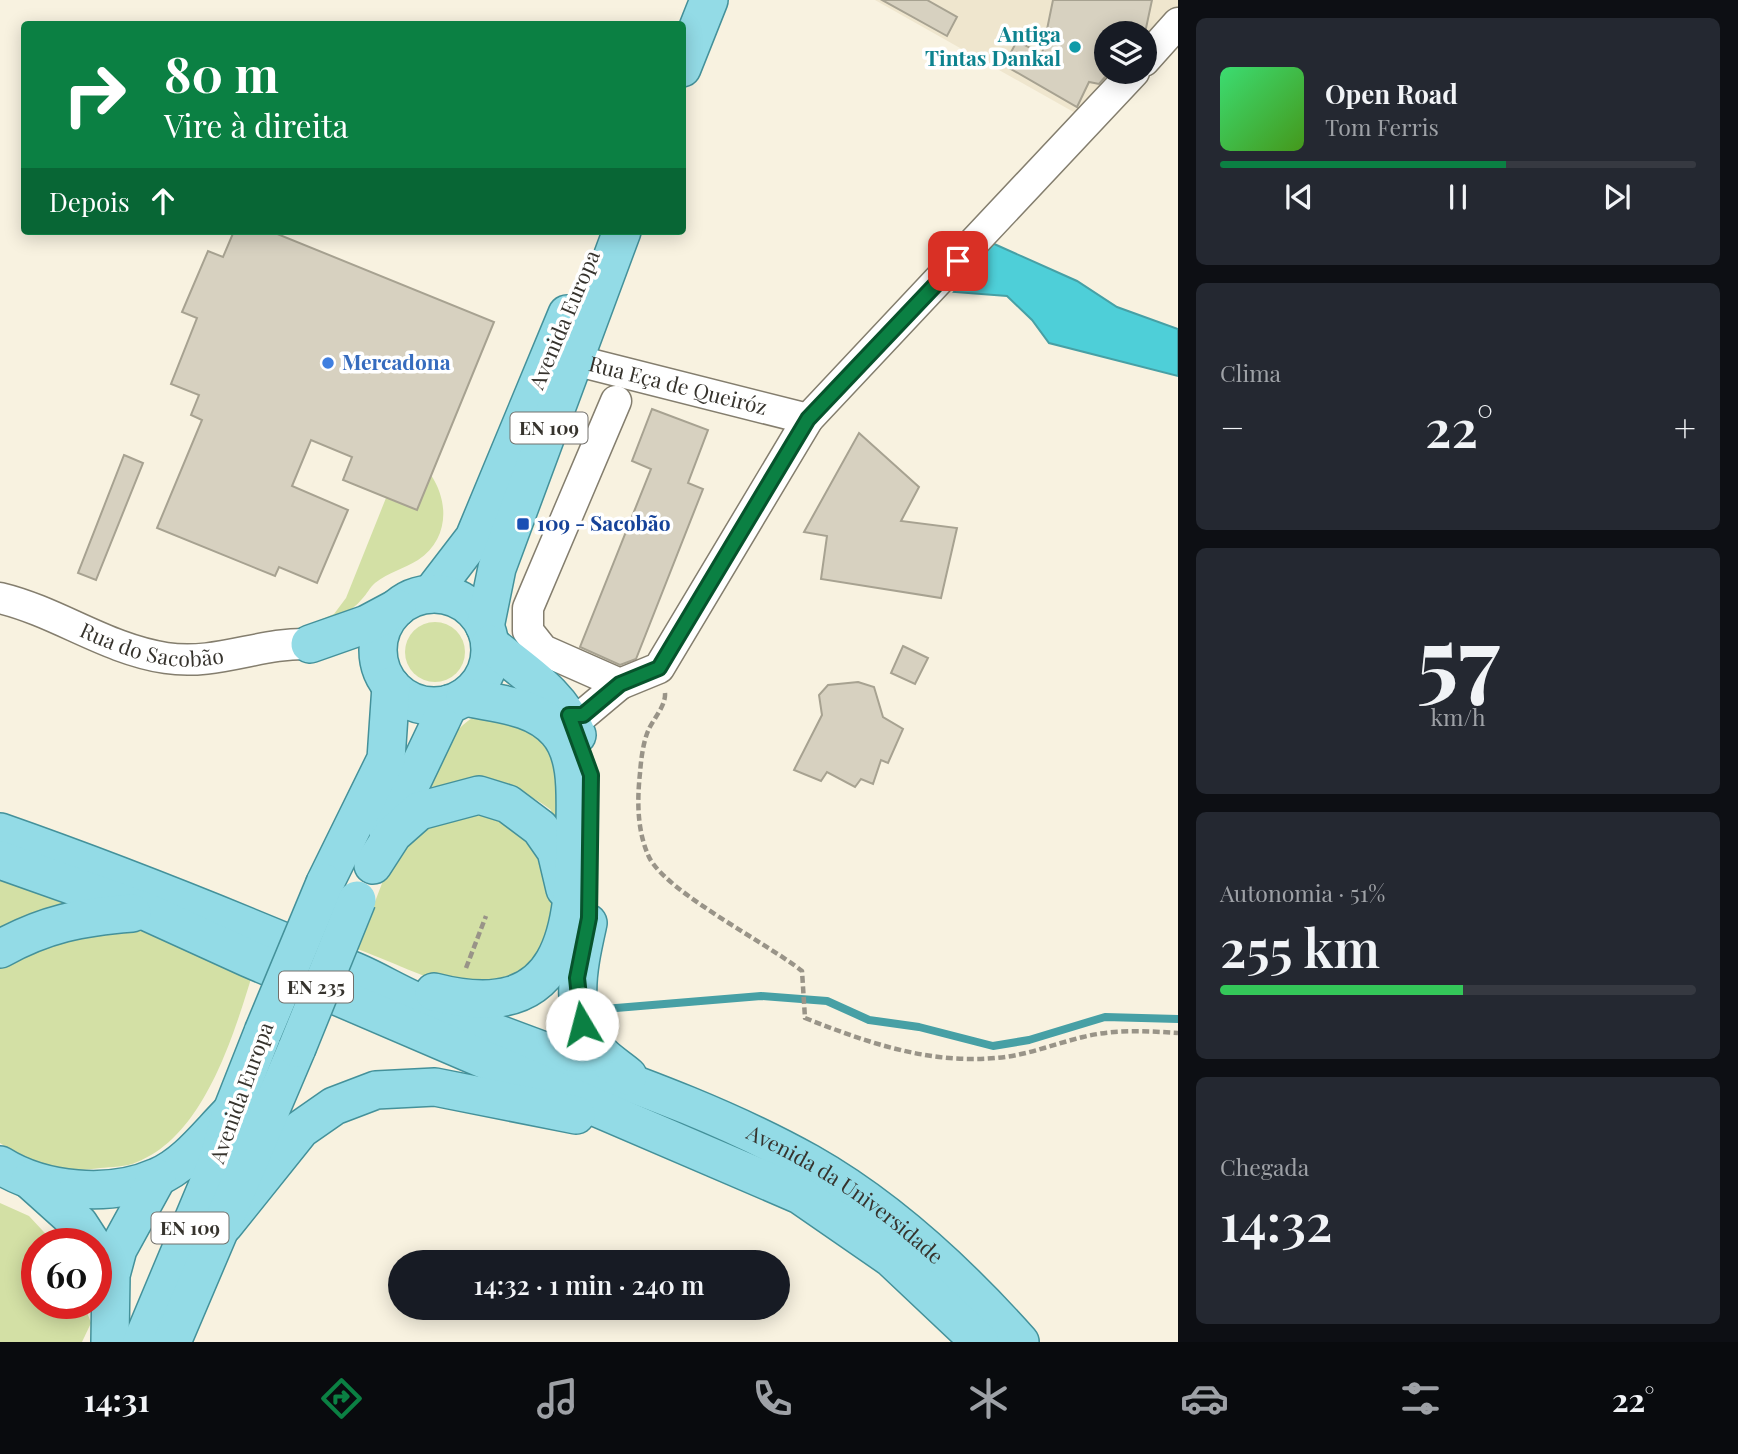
<!DOCTYPE html>
<html lang="pt">
<head>
<meta charset="utf-8">
<style>
  :root { --surface:#171b24; --page:#242831; --text:#f1f3f6; --muted:#9ea1a6; --line:#363941; --accent:#0b8043 }
  body { margin:0; font-family:"Playfair Display",serif; background:var(--page); color:var(--text); height:100vh; display:flex; flex-direction:column; font-size:26px; white-space:nowrap }
  * { box-sizing:border-box; margin:0 }
  p { font-size:23px; color:var(--muted) }
  .icon { flex:none; width:38px; height:38px; fill:none; stroke:currentColor; stroke-width:2; stroke-linecap:round; stroke-linejoin:round }
  .map { position:relative; flex:1; overflow:hidden }
  .details { display:flex; flex-direction:column; gap:18px; padding:18px; background:#0d0f14; width:560px }
  .details>* { flex:none }
  .top-card { position:absolute; left:21px; top:21px; width:665px; height:214px; border-radius:7px; box-shadow:0 4px 18px #0003; background:#0b8043; color:#fff; overflow:hidden }
  .tools { position:absolute; left:1094px; top:21px; display:grid; gap:14px }
  .tools a { display:grid; place-items:center; width:63px; height:63px; border-radius:50%; background:var(--surface); box-shadow:0 4px 18px #0003; font-size:35px }
  .speed { position:absolute; left:21px; top:1228px; display:flex; gap:14px; font-size:35px; font-weight:700; text-align:center }
  .speed>* { display:grid; place-content:center; width:91px; height:91px; border-radius:50%; background:var(--surface); box-shadow:0 4px 18px #0003; line-height:1 }
  .speed .limit { border:10px solid #d22; background:#fff; color:#111 }
  .pin { position:absolute; display:grid; place-items:center; width:60px; height:60px; color:#fff; margin:-30px; border-radius:14px; box-shadow:0 4px 10px #0006 }
  .me { position:absolute; width:77px; margin:-38px; rotate:352deg; stroke-linejoin:round; filter:drop-shadow(0 0 5px #0008) }
  .turn { display:flex; align-items:center; gap:24px; height:147px; padding:0 28px; font-size:32px }
  .turn .icon { width:91px; height:91px; stroke-width:2.5 }
  .turn b { display:block; font-size:49px; line-height:60px }
  .then { display:flex; align-items:center; height:66px; padding:0 28px; background:#0003; gap:14px; font-size:26px }
  .big { font-size:52px; font-weight:600; line-height:1.1 }
  .details .tile { flex:1; display:flex; flex-direction:column; justify-content:center; gap:10px; min-width:0; padding:0 24px; border-radius:10px; background:var(--page) }
  .details .dial { align-items:center; gap:0 }
  .dial b { font-size:91px; line-height:1 }
  .song { display:flex; align-items:center; gap:21px }
  .cover { width:84px; height:84px; border-radius:10px; background:linear-gradient(135deg,hsl(140 70% 55%),hsl(100 70% 35%)) }
  .played { height:7px; border-radius:4px; background:linear-gradient(90deg,var(--accent) 60%,var(--line) 60%) }
  .keys { display:flex; justify-content:space-around; direction:ltr }
  .heat { display:flex; justify-content:space-between; align-items:center; font-size:38px; direction:ltr }
  .charge { height:10px; border-radius:5px; background:linear-gradient(90deg,#34c759 51%,var(--line) 0) }
  .trip { position:absolute; left:388px; top:1250px; width:402px; height:70px; border-radius:35px; background:var(--surface); box-shadow:0 4px 18px #0003; font-weight:600; line-height:70px; text-align:center }
  .tabs { display:flex; height:112px; justify-content:space-around; align-items:center; background:#090b0e; color:var(--muted) }
  .tabs .icon { width:49px; height:49px }
  .tabs .active { color:var(--accent) }
  .tabs b { font-size:32px; color:var(--text) }
  main { display:flex; flex:1; min-height:0 }
  .map>svg:first-child { display:block }
  .built { fill:#efe6ce }
  .green { fill:#d3e0a5 }
  .water { fill:#4ecfd8; stroke:#47a0a5; stroke-width:2 }
  .lines { fill:none; stroke-linecap:round; stroke-linejoin:round }
  .stream { stroke:#47a0a5; stroke-width:8 }
  .building { fill:#d7d1c0; stroke:#a7a291; stroke-width:2 }
  .minor-casing { stroke:#847e6e; stroke-width:33 }
  .major-casing { stroke:#44919a; stroke-width:40 }
  .path { stroke:#999488; stroke-width:4.5; stroke-dasharray:7 3.5; stroke-linecap:butt }
  .minor { stroke:#fff; stroke-width:30 }
  .major { stroke:#93dbe6; stroke-width:37 }
  .major-bridge-casing { stroke:#44919a; stroke-width:40; stroke-linecap:butt }
  .major-bridge { stroke:#93dbe6; stroke-width:37 }
  .route-casing { stroke:#07532c; stroke-width:18 }
  .route { stroke:#0b8043; stroke-width:12 }
  .culture-dot { fill:#0f9aa8; stroke:#fff; stroke-width:2.5 }
  .shop-dot { fill:#3f7fe0; stroke:#fff; stroke-width:2.5 }
  .transit-dot { fill:#1a4fb4; stroke:#fff; stroke-width:2.5 }
  .labels { text-anchor:middle; stroke-width:7; stroke-linejoin:round; paint-order:stroke }
  .shield { fill:#fff; stroke:#72706c; stroke-width:2 }
  .shield-label { font-size:19px; font-weight:bold; fill:#36332d }
  .culture-label { font-size:21px; font-weight:bold; fill:#0d838f; stroke:#fff; text-anchor:end }
  .street-label { font-size:21px; fill:#36332d; stroke:#fff }
  .shop-label { font-size:21px; font-weight:bold; fill:#366cbe; stroke:#fff; text-anchor:start }
  .transit-label { font-size:21px; font-weight:bold; fill:#164399; stroke:#fff; text-anchor:start }
</style>
</head>
<body>
<main>
<div class="map">
<svg width="1178" height="1342" viewBox="0 0 1178 1342">
  <rect width="100%" height="100%" fill="#f8f2e0"/>
  <polygon class="built" points="875,0 1178,0 1178,12 1145,51 1144,33 1106,33 1106,72 1127,72 1086,119"/>
  <g class="green">
    <path d="M 431,475 C 450,504 448,540 418,560 C 404,569 389,572 375,583 C 370,587 367,594 362,599 C 351,613 336,617 320,620 L 334,614 L 346,598 L 386,498 L 417,510 Z"/>
    <circle cx="435" cy="652" r="30"/>
    <path d="M 476,716 L 539,732 L 568,787 L 555,833 L 551,810 C 510,779 480,780 430,787 C 441,759 448,731 476,716 Z"/>
    <path d="M 467,810 C 480,813 498,815 509,821 C 547,844 572,923 537,958 C 526,969 509,976 495,980 C 483,983 470,987 458,986 C 433,982 383,958 357,949 L 392,857 L 406,836 Z"/>
    <polygon points="0,869 81,898 35,912 0,932"/>
    <path d="M 135,923 L 255,966 C 235,1030 206,1135 137,1162 C 126,1167 112,1167 100,1168 C 62,1174 32,1165 0,1143 L 0,967 L 38,941 Z"/>
    <polygon points="0,1203 29,1216 55,1244 37,1244 37,1304 84,1304 91,1323 82,1342 0,1342"/>
  </g>
  <polygon class="water" points="992,243 1077,281 1117,307 1178,329 1178,376 1049,343 1032,320 1007,296 954,292"/>
  <g class="lines">
    <polyline class="stream" points="604,1009 761,996 827,1001 869,1020 919,1027 993,1046 1029,1040 1105,1017 1178,1019"/>
  </g>
  <g class="building">
    <polygon points="882,0 927,0 957,17 947,36"/>
    <polygon points="1053,0 1152,0 1145,33 1106,33 1106,76 1099,84 1089,82 1077,107 1004,65 1017,41 1042,54"/>
    <polygon points="234,231 270,231 494,322 417,510 343,480 352,457 311,440 292,486 348,510 317,583 279,567 275,576 157,528 202,420 191,415 199,395 171,384 197,318 182,312 208,251 223,257"/>
    <polygon points="652,409 708,430 688,483 703,489 636,659 620,665 580,647 651,469 632,461"/>
    <polygon points="859,433 919,487 901,521 957,528 941,598 821,579 827,536 804,532"/>
    <polygon points="124,455 143,463 96,580 78,573"/>
    <polygon points="903,646 928,658 915,684 891,673"/>
    <polygon points="858,682 874,687 883,717 903,729 888,763 881,760 873,784 861,779 855,787 827,772 821,781 794,770 822,715 819,695 828,685"/>
  </g>
  <g class="lines">
    <defs>
      <g id="minor">
        <polyline points="1144,61 1178,23"/>
        <path id="s1" d="M 574,360 L 808,419"/>
        <polyline points="616,401 528,608 528,631 543,650 620,684 659,668 808,419 1134,72"/>
        <path id="s2" d="M 0,598 C 58,612 106,649 166,658 C 216,666 261,642 310,644"/>
        <polyline points="570,715 583,715 620,684"/>
      </g>
      <g id="major">
        <polyline points="682,68 709,0"/>
        <polyline points="431,594 474,538 567,314"/>
        <circle cx="434" cy="650" r="56"/>
        <polyline points="485,627 497,568 622,231"/>
        <polyline points="310,644 367,624 397,608"/>
        <path d="M 490,644 C 523,672 561,693 577,735"/>
        <path id="s3" d="M 0,832 C 120,874 239,922 356,972 C 375,980 393,991 413,1000 C 543,1056 684,1093 809,1163 C 887,1207 960,1275 1020,1342"/>
        <polyline points="388,832 449,704"/>
        <polyline points="0,860 147,912 248,958 800,1195 891,1258 980,1342"/>
        <polyline points="373,865 393,834 419,811 479,795 508,804 540,828 556,851 565,889"/>
        <polyline points="325,883 386,759 391,686"/>
        <path d="M 588,923 C 578,968 566,1018 602,1055 C 610,1063 620,1069 628,1076"/>
        <path d="M 0,949 C 45,924 81,917 132,913"/>
        <path d="M 434,992 C 566,1026 575,930 575,828 C 575,798 579,755 557,731 C 534,705 497,704 465,697"/>
        <path d="M 0,1165 C 43,1192 110,1198 157,1177 C 186,1165 208,1135 230,1113"/>
        <polyline points="30,1180 79,1224 92,1244"/>
        <polyline points="224,1225 301,1129 334,1106 376,1090 435,1087 576,1115"/>
        <polyline points="110,1342 111,1275 118,1249 157,1178"/>
        <polyline points="142,1342 217,1163 231,1113 263,1032"/>
        <polyline points="172,1342 297,1048"/>
      </g>
    </defs>
    <use href="#minor" class="minor-casing"/>
    <use href="#major" class="major-casing"/>
    <g class="path">
      <path d="M 665,693 C 666,706 653,719 648,731 C 643,743 641,760 640,773 C 637,801 637,831 649,857 C 666,892 767,943 802,971 L 805,1018 C 866,1042 927,1064 995,1058 C 1025,1056 1054,1044 1083,1037 C 1115,1029 1146,1031 1178,1033"/>
      <polyline points="466,968 486,916"/>
    </g>
    <use href="#minor" class="minor"/>
    <use href="#major" class="major"/>
    <defs>
      <g id="major-bridge">
        <polyline points="263,1032 325,883"/>
        <polyline points="297,1048 357,900"/>
      </g>
    </defs>
    <use href="#major-bridge" class="major-bridge-casing"/>
    <use href="#major-bridge" class="major-bridge"/>
  </g>
  <g class="lines">
    <defs>
      <polyline id="route" points="582,1024 577,978 589,918 591,775 569,715 583,715 620,684 659,668 808,419 958,261"/>
    </defs>
    <use href="#route" class="route-casing"/>
    <use href="#route" class="route"/>
  </g>
  <circle class="culture-dot" cx="1075" cy="47" r="7"/>
  <circle class="shop-dot" cx="328" cy="363" r="7"/>
  <rect class="transit-dot" x="516" y="517" width="14" height="14" rx="3.5"/>
  <g class="labels">
    <g class="shield">
      <rect x="510.5" y="412.5" width="77" height="31" rx="5"/>
      <rect x="279" y="971.5" width="74" height="31" rx="5"/>
      <rect x="151.5" y="1212.5" width="77" height="31" rx="5"/>
    </g>
    <g class="shield-label">
      <text x="549" y="435">EN 109</text>
      <text x="316" y="994">EN 235</text>
      <text x="190" y="1235">EN 109</text>
    </g>
    <g class="culture-label">
      <text x="1061" y="42">Antiga<tspan x="1061" dy="24">Tintas Dankal</tspan></text>
    </g>
    <g class="street-label">
      <text transform="translate(565 320) rotate(-67)" y="7">Avenida Europa</text>
      <text dy="7" stroke="none"><textPath href="#s1" startOffset="107">Rua Eça de Queiróz</textPath></text>
      <text dy="7" stroke="none"><textPath href="#s2" startOffset="161">Rua do Sacobão</textPath></text>
      <text transform="translate(242 1093) rotate(-70)" y="7">Avenida Europa</text>
      <text dy="7" stroke="none"><textPath href="#s3" startOffset="922">Avenida da Universidade</textPath></text>
    </g>
    <g class="shop-label">
      <text x="342" y="370">Mercadona</text>
    </g>
    <g class="transit-label">
      <text x="537" y="531">109 - Sacobão</text>
    </g>
  </g>
</svg>
<div class="tools">
<a><svg class="icon" aria-label="layers" viewBox="0 0 24 24"><path d="M12 4l9 5-9 5-9-5zM3 14l9 5 9-5"/></svg></a>
</div>
<div class="speed"><div class="limit">60</div></div>
<div class="pin" style="left:958px;top:261px;background:#d93025"><svg class="icon" aria-label="arrive" viewBox="0 0 24 24"><path d="M6 21V4h12l-3 4 3 4H6"/></svg></div>
<svg class="me" style="left:582px;top:1024px" viewBox="-20 -20 40 40"><circle r="19" fill="#fff"/><path d="M0-13L10 11 0 6-10 11z" fill="#0b8043"/></svg>
<div class="trip">14:32 · 1 min · 240 m</div>
<div class="top-card">
<div class="turn"><svg class="icon" aria-label="right" viewBox="0 0 24 24"><path d="M7 20v-9h11M14 6l5 5-5 5"/></svg><div><b>80 m</b>Vire à direita</div></div>
<div class="then">Depois<svg class="icon" aria-label="ahead" viewBox="0 0 24 24"><path d="M12 20V5M6 11l6-6 6 6"/></svg></div>
</div>
</div>
<section class="details">
<div class="tile">
<div class="song"><i class="cover"></i><div><b>Open Road</b><p>Tom Ferris</p></div></div>
<div class="played"></div>
<div class="keys"><svg class="icon" aria-label="previous" viewBox="0 0 24 24"><path d="M18 5L8 12l10 7zM5 5v14"/></svg><svg class="icon" aria-label="pause" viewBox="0 0 24 24"><path d="M8 5v14M16 5v14"/></svg><svg class="icon" aria-label="next" viewBox="0 0 24 24"><path d="M6 5l10 7-10 7zM19 5v14"/></svg></div>
</div>
<div class="tile"><p>Clima</p>
<div class="heat"><a>−</a><b class="big">22°</b><a>+</a></div>
</div>
<div class="tile dial"><b>57</b><p>km/h</p></div>
<div class="tile"><p>Autonomia · 51%</p><b class="big">255 km</b><div class="charge"></div></div>
<div class="tile"><p>Chegada</p><b class="big">14:32</b></div>
</section>
</main>
<nav class="tabs">
<b>14:31</b>
<svg class="icon active" aria-label="directions" viewBox="0 0 24 24"><path d="M12 3l9 9-9 9-9-9zM9 14v-3h6M13 9l2 2-2 2"/></svg>
<svg class="icon" aria-label="music" viewBox="0 0 24 24"><path d="M9 18V5l10-2v13"/><circle cx="6" cy="18" r="3"/><circle cx="16" cy="16" r="3"/></svg>
<svg class="icon" aria-label="phone" viewBox="0 0 24 24"><path d="M5 4h4l2 5-3 2q2 4 5 5l2-3 5 2v4C11 20 4 13 5 4z"/></svg>
<svg class="icon" aria-label="climate" viewBox="0 0 24 24"><path d="M12 3v18M4 7l16 10M4 17L20 7"/></svg>
<svg class="icon" aria-label="car" viewBox="0 0 24 24"><path d="M5 17H2v-5l4-1 3-4h7l3 4 3 1v5h-3M9 17h6M6 11h13"/><circle cx="7" cy="17" r="2"/><circle cx="17" cy="17" r="2"/></svg>
<svg class="icon" aria-label="filters" viewBox="0 0 24 24"><path d="M4 7h16M4 17h16"/><circle cx="9" cy="7" r="2"/><circle cx="15" cy="17" r="2"/></svg>
<b>22°</b>
</nav>
</body>
</html>
